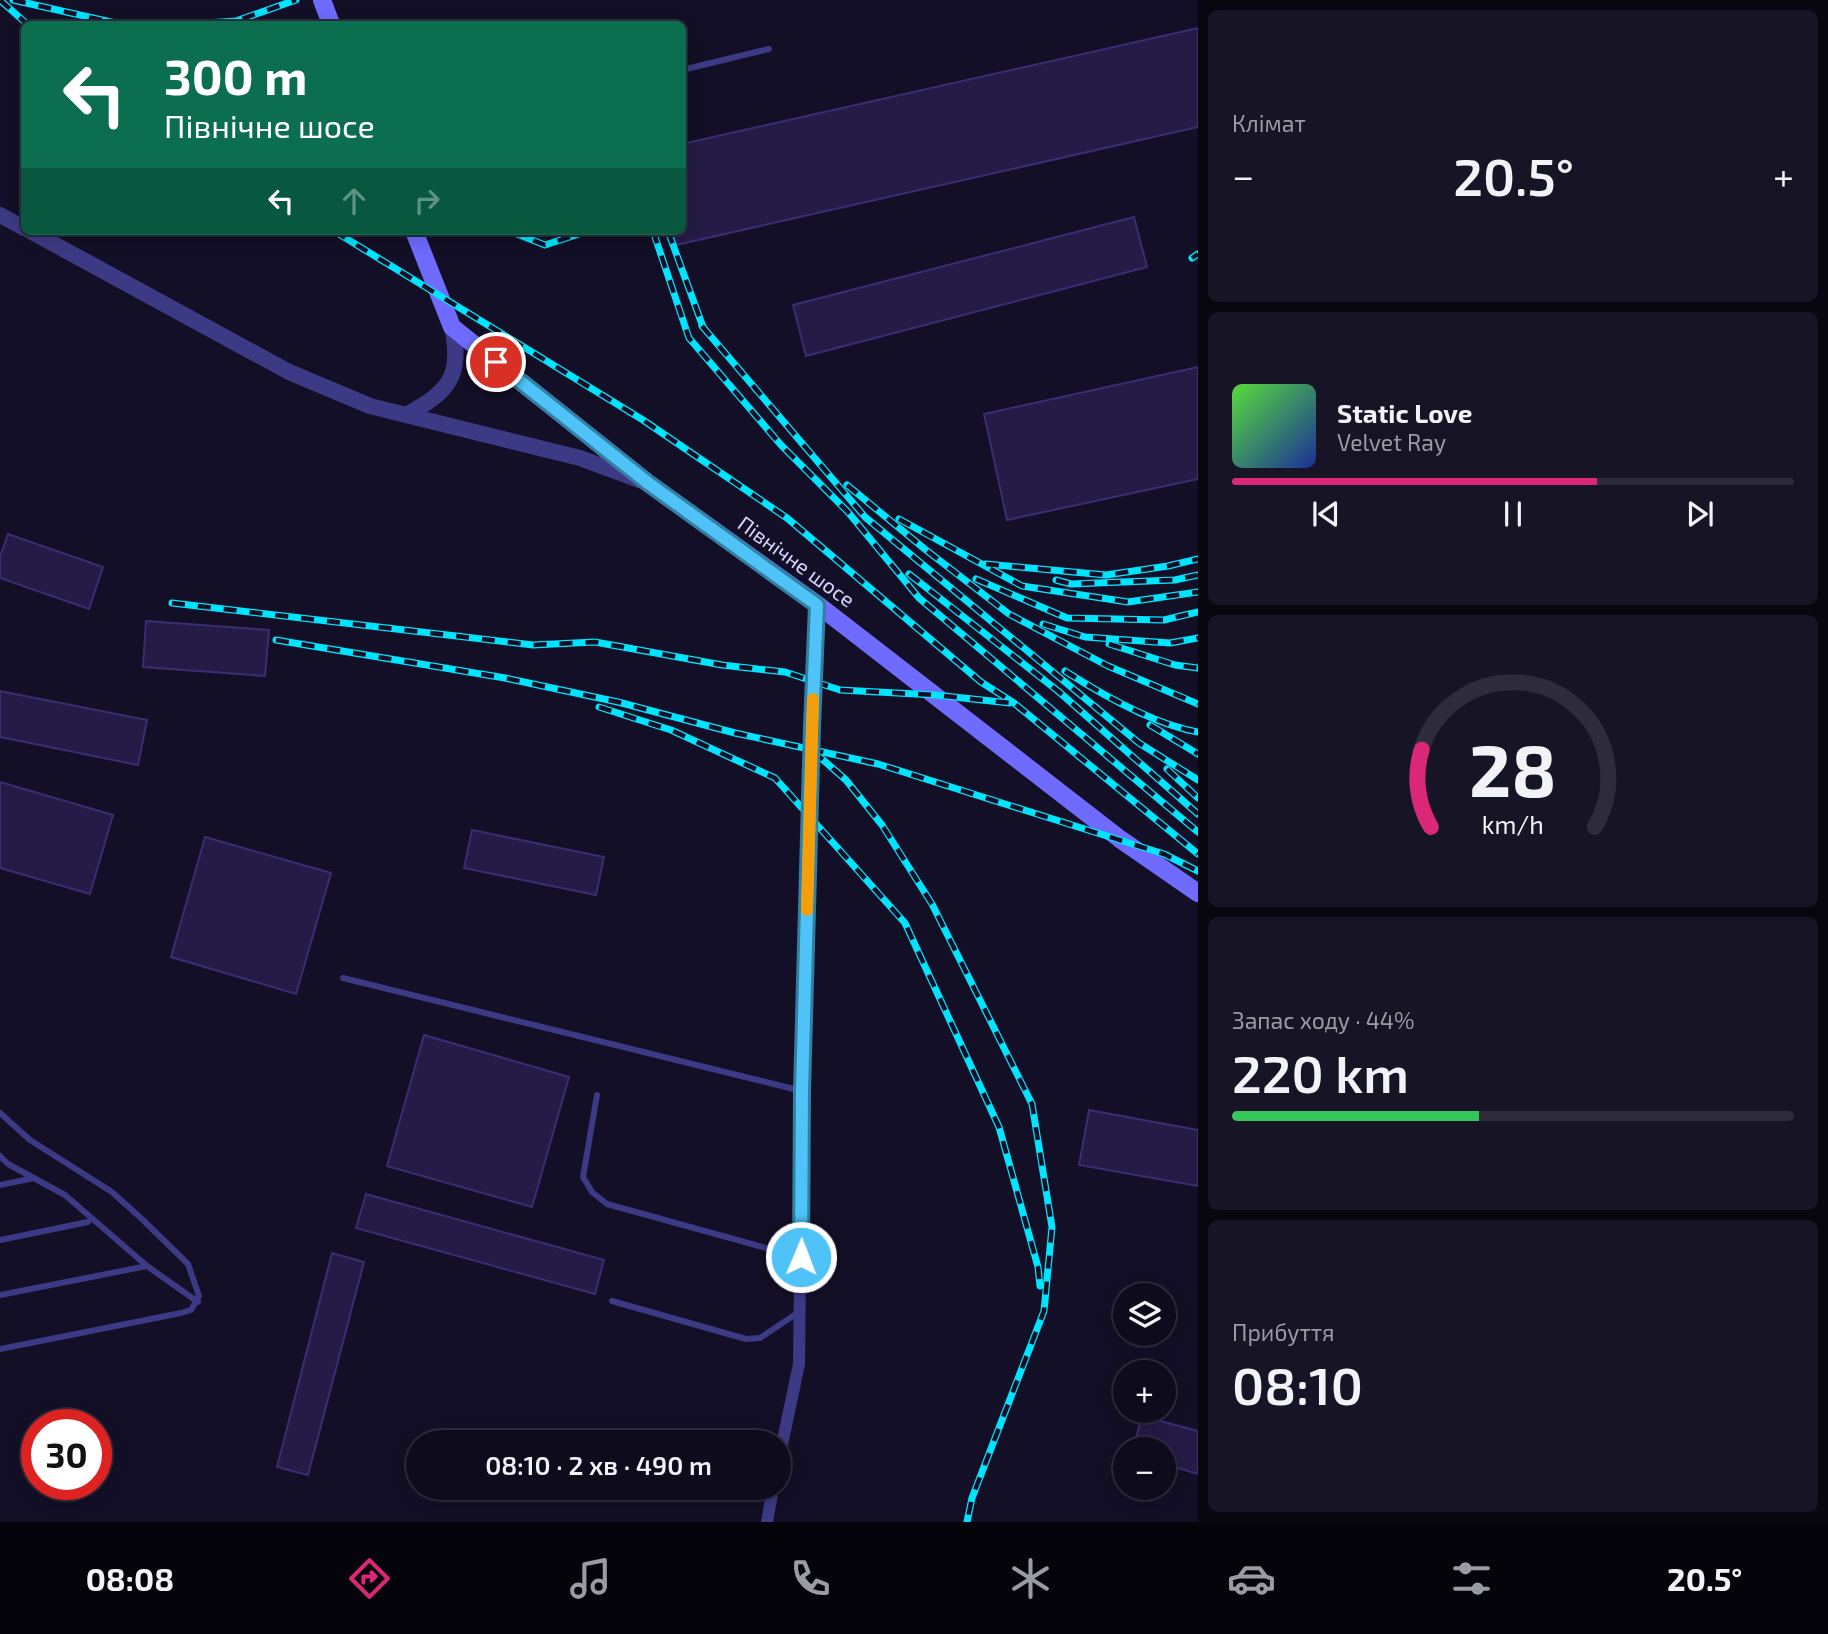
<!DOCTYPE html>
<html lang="uk">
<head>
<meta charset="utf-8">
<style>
  :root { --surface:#0e0b1c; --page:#171425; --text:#f1f3f6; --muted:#9b9ba3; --line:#2e2b3b; --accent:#db2777 }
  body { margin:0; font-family:"Exo 2",sans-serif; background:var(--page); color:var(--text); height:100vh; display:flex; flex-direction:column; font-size:26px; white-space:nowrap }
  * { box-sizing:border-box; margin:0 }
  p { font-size:23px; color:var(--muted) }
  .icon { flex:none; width:38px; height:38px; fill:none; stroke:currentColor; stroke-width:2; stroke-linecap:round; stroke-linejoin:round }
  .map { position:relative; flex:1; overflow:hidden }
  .details { display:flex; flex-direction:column; gap:10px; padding:10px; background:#08060f; width:630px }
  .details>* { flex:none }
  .hud { position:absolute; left:21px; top:21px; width:665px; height:214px; border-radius:10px; box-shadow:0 4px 18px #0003,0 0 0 2px var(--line); background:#0b6e4f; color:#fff; overflow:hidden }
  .buttons { position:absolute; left:1113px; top:1283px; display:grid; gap:14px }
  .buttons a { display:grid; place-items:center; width:63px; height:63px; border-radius:50%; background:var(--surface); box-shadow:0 4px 18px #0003,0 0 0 2px var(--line); font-size:35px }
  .speed { position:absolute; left:21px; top:1409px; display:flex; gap:14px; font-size:35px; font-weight:700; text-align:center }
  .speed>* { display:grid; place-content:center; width:91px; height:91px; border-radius:50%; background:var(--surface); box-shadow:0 4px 18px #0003,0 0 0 2px var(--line); line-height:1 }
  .speed .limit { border:10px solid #d22; background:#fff; color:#111 }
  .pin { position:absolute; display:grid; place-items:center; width:60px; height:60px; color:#fff; margin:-30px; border:4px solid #fff; border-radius:50%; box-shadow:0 2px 7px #0007 }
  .me { position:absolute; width:77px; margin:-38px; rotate:1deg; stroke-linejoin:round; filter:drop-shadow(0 0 5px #0008) }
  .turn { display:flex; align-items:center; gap:24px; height:147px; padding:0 28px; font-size:32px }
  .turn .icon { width:91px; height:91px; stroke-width:2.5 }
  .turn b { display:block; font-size:49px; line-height:60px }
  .lanes { display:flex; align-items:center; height:66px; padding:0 28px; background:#0003; justify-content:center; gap:35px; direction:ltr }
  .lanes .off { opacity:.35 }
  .big { font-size:52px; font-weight:600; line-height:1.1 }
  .details .widget { flex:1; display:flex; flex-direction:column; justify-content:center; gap:10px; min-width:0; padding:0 24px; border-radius:10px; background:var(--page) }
  .details .dial { align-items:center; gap:0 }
  .dial svg { height:182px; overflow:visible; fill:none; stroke:var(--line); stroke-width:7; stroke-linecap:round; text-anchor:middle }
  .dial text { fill:var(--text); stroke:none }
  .song { display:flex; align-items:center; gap:21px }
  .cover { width:84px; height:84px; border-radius:10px; background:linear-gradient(135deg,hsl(110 70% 55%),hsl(230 70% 35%)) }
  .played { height:7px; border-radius:4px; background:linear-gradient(90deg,var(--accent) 65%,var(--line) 65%) }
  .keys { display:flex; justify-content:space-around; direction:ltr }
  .heat { display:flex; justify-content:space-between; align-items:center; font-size:38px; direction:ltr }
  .charge { height:10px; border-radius:5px; background:linear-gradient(90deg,#34c759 44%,var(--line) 0) }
  .trip { position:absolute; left:406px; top:1430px; width:385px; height:70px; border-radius:35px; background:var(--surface); box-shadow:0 4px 18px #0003,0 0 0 2px var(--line); font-weight:600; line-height:70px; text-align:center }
  .dock { display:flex; height:112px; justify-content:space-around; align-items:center; background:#06040b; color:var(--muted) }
  .dock .icon { width:49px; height:49px }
  .dock .active { color:var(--accent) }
  .dock b { font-size:32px; color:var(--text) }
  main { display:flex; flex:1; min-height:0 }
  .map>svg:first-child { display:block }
  .building { fill:#241b47; stroke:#3b2d73; stroke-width:2 }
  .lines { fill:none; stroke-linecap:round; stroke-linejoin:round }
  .service { stroke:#3d3a85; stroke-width:6 }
  .minor { stroke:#3d3a85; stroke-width:12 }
  .tertiary { stroke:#3d3a85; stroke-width:16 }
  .secondary { stroke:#6f6bff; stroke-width:18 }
  .rail-casing { stroke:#00e5ff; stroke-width:7 }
  .rail { stroke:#130f26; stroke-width:4.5; stroke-dasharray:13; stroke-linecap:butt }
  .route-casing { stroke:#337fa1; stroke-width:18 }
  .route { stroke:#4fc3f7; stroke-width:12 }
  .slow { stroke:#f59e0b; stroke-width:12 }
  .labels { text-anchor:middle; stroke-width:7; stroke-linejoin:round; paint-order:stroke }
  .street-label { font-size:21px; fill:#d9d4ff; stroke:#130f26 }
</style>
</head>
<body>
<main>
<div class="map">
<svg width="1198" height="1522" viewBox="0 0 1198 1522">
  <rect width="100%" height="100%" fill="#130f26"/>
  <g class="building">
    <polygon points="1198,28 1198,127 676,245 673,231 682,231 682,144"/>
    <polygon points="1134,217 1147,267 806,356 793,305"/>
    <polygon points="1198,367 1198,479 1007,520 984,414"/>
    <polygon points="8,534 103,567 89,609 0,578 0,557"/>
    <polygon points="146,621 269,630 265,676 143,667"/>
    <polygon points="0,691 147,720 138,765 0,737"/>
    <polygon points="0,782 113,815 90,894 0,868"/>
    <polygon points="472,830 604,857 596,895 464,868"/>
    <polygon points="205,837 331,873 296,994 171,957"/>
    <polygon points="424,1035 569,1077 532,1207 387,1166"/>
    <polygon points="1089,1110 1198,1130 1198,1186 1079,1165"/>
    <polygon points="366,1194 604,1260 595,1294 356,1228"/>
    <polygon points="332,1253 364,1262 308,1475 277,1467"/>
    <polygon points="1142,1416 1198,1431 1198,1474 1164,1464 1164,1449 1133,1449"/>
  </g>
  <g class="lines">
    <g class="service">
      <polyline points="682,70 769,49"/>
      <polyline points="343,978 802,1091"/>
      <polyline points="597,1095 583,1177 592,1192 607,1204 799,1257"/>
      <polyline points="0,1113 30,1140 112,1192 143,1220 188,1264 199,1296 191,1310 181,1313 0,1349"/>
      <polyline points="0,1156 8,1164 65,1195 147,1266 198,1302"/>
      <polyline points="0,1185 34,1178"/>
      <polyline points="0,1240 88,1222"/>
      <polyline points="0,1295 147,1266"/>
      <polyline points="612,1301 746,1339 760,1338 799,1312"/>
    </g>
    <g class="minor">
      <polyline points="779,1459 799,1364 802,1091 812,727 818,605"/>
      <polyline points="767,1522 773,1488"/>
    </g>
    <g class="tertiary">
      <polyline points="0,215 24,228"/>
      <polyline points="30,231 289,372 370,406 580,458 642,481"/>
      <path d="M 406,415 C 448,392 463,377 452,327"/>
    </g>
    <g class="secondary">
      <polyline points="322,0 331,24"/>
      <polyline points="414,231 452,327 648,483 818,605 1120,839 1198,893"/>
    </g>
    <defs>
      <g id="rail">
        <polyline points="0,0 27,24"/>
        <polyline points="13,0 120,24"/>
        <polyline points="191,24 236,21 296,0"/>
        <polyline points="334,231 643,420 787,518 981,682 1014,703 1198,854"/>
        <polyline points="509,231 545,245 588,231"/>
        <polyline points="653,231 689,338 781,445 848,512 919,598 1198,832"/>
        <polyline points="668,231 703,327"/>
        <polyline points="1192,258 1198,254"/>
        <polyline points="702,326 865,517 1139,743 1198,780"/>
        <polyline points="847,485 926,550 1009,614 1108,666 1198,704"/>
        <polyline points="899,519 1022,586 1128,602 1198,592"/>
        <polyline points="986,564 1106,575 1168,566 1198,559"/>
        <polyline points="909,574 1058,691 1198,814"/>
        <polyline points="976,579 1067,618 1164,620 1198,612"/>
        <polyline points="1056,580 1071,584 1175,580 1198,575"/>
        <polyline points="172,603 533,645 595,642 722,665 785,672 840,690 935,695 1010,703"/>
        <polyline points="1043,624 1085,637 1170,643 1198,638"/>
        <polyline points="276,640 505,678 618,702 735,733 878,764 1164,854 1198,871"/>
        <polyline points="1109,644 1175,665 1198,668"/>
        <path d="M 1065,671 C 1101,694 1156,725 1198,732"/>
        <polyline points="599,707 671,730 775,778 905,923 999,1127 1038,1267 1040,1286"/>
        <polyline points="1150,725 1198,754"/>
        <polyline points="813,751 846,780 882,825 932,904 1032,1104 1052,1227 1044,1311 972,1498 967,1522"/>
        <polyline points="1167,769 1198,798"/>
      </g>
    </defs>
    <use href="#rail" class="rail-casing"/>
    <use href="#rail" class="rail"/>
  </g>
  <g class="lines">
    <defs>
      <polyline id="route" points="496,362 648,483 817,605 812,727 802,1091 801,1257"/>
    </defs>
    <use href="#route" class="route-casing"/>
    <use href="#route" class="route"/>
    <polyline class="slow" points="807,910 813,699"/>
  </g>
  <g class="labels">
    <g class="street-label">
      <text transform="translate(796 562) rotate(36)" y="7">Північне шосе</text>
    </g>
  </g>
</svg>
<div class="buttons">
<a><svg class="icon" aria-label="layers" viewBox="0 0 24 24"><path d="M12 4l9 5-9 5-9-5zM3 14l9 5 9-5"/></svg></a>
<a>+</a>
<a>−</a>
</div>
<div class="speed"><div class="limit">30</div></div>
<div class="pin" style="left:496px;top:362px;background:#d93025"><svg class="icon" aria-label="arrive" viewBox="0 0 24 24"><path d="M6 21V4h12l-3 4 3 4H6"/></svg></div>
<svg class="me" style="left:801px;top:1257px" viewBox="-20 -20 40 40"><circle r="17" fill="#4fc3f7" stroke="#fff" stroke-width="3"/><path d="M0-11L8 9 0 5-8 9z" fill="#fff"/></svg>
<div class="trip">08:10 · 2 хв · 490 m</div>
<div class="hud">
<div class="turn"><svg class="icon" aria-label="left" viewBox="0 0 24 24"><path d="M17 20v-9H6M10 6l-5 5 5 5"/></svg><div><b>300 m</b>Північне шосе</div></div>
<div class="lanes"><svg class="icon" aria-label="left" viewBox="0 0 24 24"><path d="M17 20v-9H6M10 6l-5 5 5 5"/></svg><svg class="icon off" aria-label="ahead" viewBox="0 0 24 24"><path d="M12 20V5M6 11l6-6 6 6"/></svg><svg class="icon off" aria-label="right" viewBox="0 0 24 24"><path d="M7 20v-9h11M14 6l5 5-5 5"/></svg></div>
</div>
</div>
<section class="details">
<div class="widget"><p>Клімат</p>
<div class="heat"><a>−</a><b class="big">20.5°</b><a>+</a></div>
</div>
<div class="widget">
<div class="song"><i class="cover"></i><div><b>Static Love</b><p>Velvet Ray</p></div></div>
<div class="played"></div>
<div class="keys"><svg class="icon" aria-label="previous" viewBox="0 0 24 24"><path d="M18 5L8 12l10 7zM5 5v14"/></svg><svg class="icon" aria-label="pause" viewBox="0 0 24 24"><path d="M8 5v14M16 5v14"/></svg><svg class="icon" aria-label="next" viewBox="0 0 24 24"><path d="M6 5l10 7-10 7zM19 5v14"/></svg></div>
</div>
<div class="widget dial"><svg viewBox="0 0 100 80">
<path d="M14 69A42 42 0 1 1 86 69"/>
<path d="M14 69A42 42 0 0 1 10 35" stroke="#db2777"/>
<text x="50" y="56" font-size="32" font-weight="700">28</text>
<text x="50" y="72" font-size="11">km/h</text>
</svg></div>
<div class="widget"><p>Запас ходу · 44%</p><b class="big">220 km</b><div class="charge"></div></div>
<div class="widget"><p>Прибуття</p><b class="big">08:10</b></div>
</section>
</main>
<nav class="dock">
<b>08:08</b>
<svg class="icon active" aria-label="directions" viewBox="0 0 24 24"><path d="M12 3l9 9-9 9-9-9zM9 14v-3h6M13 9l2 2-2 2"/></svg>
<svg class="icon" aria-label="music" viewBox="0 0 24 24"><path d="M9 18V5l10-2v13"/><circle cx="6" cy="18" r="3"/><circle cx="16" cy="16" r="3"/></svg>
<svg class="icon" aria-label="phone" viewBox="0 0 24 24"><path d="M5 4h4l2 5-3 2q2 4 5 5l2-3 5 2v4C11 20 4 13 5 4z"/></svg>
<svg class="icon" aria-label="climate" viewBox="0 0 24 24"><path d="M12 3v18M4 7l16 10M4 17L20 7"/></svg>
<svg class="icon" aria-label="car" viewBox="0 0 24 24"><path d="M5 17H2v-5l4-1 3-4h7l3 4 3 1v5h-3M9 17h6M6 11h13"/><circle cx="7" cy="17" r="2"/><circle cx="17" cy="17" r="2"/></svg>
<svg class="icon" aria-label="filters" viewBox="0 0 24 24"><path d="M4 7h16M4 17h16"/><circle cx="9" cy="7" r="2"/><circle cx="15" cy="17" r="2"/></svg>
<b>20.5°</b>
</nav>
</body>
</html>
